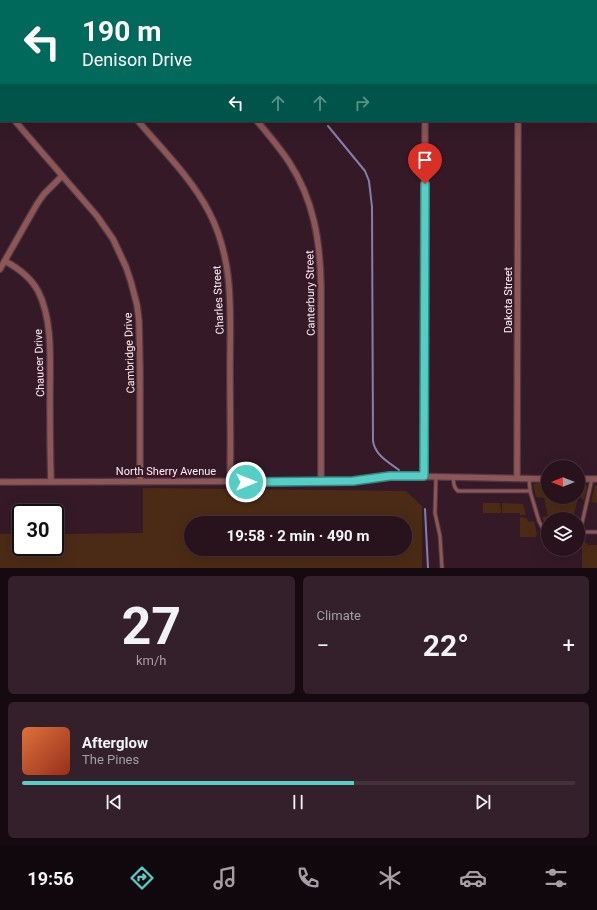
<!DOCTYPE html>
<html lang="en">
<head>
<meta charset="utf-8">
<style>
  :root { --surface:#28131d; --page:#34202a; --text:#f1f3f6; --muted:#a59ea4; --line:#44323b; --accent:#55cec5 }
  body { margin:0; font-family:Roboto,sans-serif; background:var(--page); color:var(--text); height:100vh; display:flex; flex-direction:column; font-size:15px; white-space:nowrap }
  * { box-sizing:border-box; margin:0 }
  p { font-size:13px; color:var(--muted) }
  .icon { flex:none; width:22px; height:22px; fill:none; stroke:currentColor; stroke-width:2; stroke-linecap:round; stroke-linejoin:round }
  .map { position:relative; height:568px; overflow:hidden }
  .sheet { display:flex; flex-direction:column; gap:8px; padding:8px; background:#160a10; flex:1 }
  .sheet>* { flex:none }
  .guide { position:absolute; left:0px; top:0px; width:597px; height:122px; box-shadow:0 4px 16px #0002,0 0 0 1px var(--line); background:#00695c; color:#fff; overflow:hidden }
  .needle { width:26px; rotate:270deg }
  .controls { position:absolute; left:541px; top:460px; display:grid; gap:8px }
  .controls a { display:grid; place-items:center; width:44px; height:44px; border-radius:50%; background:var(--surface); box-shadow:0 4px 16px #0002,0 0 0 1px var(--line); font-size:20px }
  .speed { position:absolute; left:12px; top:504px; display:flex; gap:8px; font-size:20px; font-weight:700; text-align:center }
  .speed>* { display:grid; place-content:center; width:52px; height:52px; border-radius:50%; background:var(--surface); box-shadow:0 4px 16px #0002,0 0 0 1px var(--line); line-height:1 }
  .speed .limit { border:2px solid #111; border-radius:6px; background:#fff; color:#111 }
  .pin { position:absolute; display:grid; place-items:center; width:34px; height:34px; color:#fff; margin:-41px -17px; border-radius:50% 50% 50% 0; rotate:-45deg; box-shadow:0 0 4px #0007 }
  .pin .icon { rotate:45deg }
  .me { position:absolute; width:44px; margin:-22px; rotate:90deg; stroke-linejoin:round; filter:drop-shadow(0 0 3px #0008) }
  .turn { display:flex; align-items:center; gap:14px; height:84px; padding:0 16px; font-size:18px }
  .turn .icon { width:52px; height:52px; stroke-width:2.5 }
  .turn b { display:block; font-size:28px; line-height:34px }
  .lanes { display:flex; align-items:center; height:38px; padding:0 16px; background:#0003; justify-content:center; gap:20px; direction:ltr }
  .lanes .off { opacity:.35 }
  .big { font-size:30px; font-weight:700; line-height:1.1 }
  .sheet .widget { flex:1; display:flex; flex-direction:column; justify-content:center; gap:6px; min-width:0; padding:0 14px; border-radius:6px; background:var(--page) }
  .sheet .dial { align-items:center; gap:0 }
  .dial b { font-size:52px; line-height:1 }
  .song { display:flex; align-items:center; gap:12px }
  .cover { width:48px; height:48px; border-radius:6px; background:linear-gradient(135deg,hsl(20 70% 55%),hsl(10 70% 35%)) }
  .played { height:4px; border-radius:2px; background:linear-gradient(90deg,var(--accent) 60%,var(--line) 60%) }
  .keys { display:flex; justify-content:space-around; direction:ltr }
  .heat { display:flex; justify-content:space-between; align-items:center; font-size:22px; direction:ltr }
  .sheet .tiles { flex:1; display:grid; gap:8px; grid-template-columns:1fr 1fr }
  .widget:last-child { grid-column:span 2 }
  .trip { position:absolute; left:184px; top:516px; width:228px; height:40px; border-radius:20px; background:var(--surface); box-shadow:0 4px 16px #0002,0 0 0 1px var(--line); font-weight:700; line-height:40px; text-align:center }
  .dock { display:flex; height:64px; justify-content:space-around; align-items:center; background:#10080c; color:var(--muted) }
  .dock .icon { width:28px; height:28px }
  .dock .active { color:var(--accent) }
  .dock b { font-size:18px; color:var(--text) }
  .map>svg:first-child { display:block }
  .green { fill:#4b2b15; fill-rule:evenodd }
  .lines { fill:none; stroke-linecap:round; stroke-linejoin:round }
  .stream { stroke:#867eab; stroke-width:2 }
  .lane-casing { stroke:#513744; stroke-width:5 }
  .street-casing { stroke:#513744; stroke-width:8 }
  .secondary-casing { stroke:#513744; stroke-width:10 }
  .lane { stroke:#8c5756; stroke-width:3 }
  .street { stroke:#8c5756; stroke-width:5.5 }
  .secondary { stroke:#c87372; stroke-width:8 }
  .route-casing { stroke:#378680; stroke-width:10 }
  .route { stroke:#55cec5; stroke-width:7 }
  .labels { text-anchor:middle; stroke-width:4; stroke-linejoin:round; paint-order:stroke }
  .street-label { font-size:11px; fill:#ffeef5; stroke:#351927 }
</style>
</head>
<body>
<div class="map">
<svg width="597" height="568" viewBox="0 0 597 568">
  <rect width="100%" height="100%" fill="#351927"/>
  <g class="green">
    <polygon points="538,483 548,483 548,497 578,497 578,484 586,484 587,488 584,500 580,497 578,498 574,515 579,520 578,523 578,519 548,519 548,526 544,522 542,517 548,516 544,498 536,497 533,485 534,484"/>
    <polygon points="595,485 597,485 597,503 591,502"/>
    <path d="M 143,488 L 406,491 L 422,506 L 422,568 L 0,568 L 0,534 L 21,534 L 21,547 L 55,547 L 55,534 L 143,533 ZM 191,523 L 405,523 L 405,549 L 191,549 Z"/>
    <polygon points="483,503 500,503 501,513 483,513"/>
    <polygon points="502,503 523,504 526,515 520,515 520,513 502,513"/>
    <polygon points="520,517 527,518 528,522 534,521 537,534 536,537 520,537"/>
    <polygon points="582,542 585,542 588,545 597,545 597,568 582,568"/>
  </g>
  <g class="lines">
    <g class="stream">
      <path d="M 328,126 L 365,171 L 369,181 L 372,207 L 373,441 C 375,455 388,462 399,470"/>
      <polyline points="425,509 428,568"/>
    </g>
    <defs>
      <g id="lane">
        <polyline points="436,476 435,513 440,536 442,568"/>
        <path d="M 453,477 C 454,483 453,487 458,491 L 530,491"/>
        <polyline points="529,478 530,491 539,521 543,529 544,532 548,532"/>
        <polyline points="578,532 580,532 592,479"/>
        <polyline points="580,532 597,532"/>
      </g>
      <g id="street">
        <polyline points="157,0 158,1"/>
        <polyline points="291,0 292,1"/>
        <polyline points="404,0 405,1"/>
        <polyline points="519,1 519,0"/>
        <polyline points="0,5 1,6"/>
        <polyline points="596,96 597,96"/>
        <polyline points="0,104 1,105"/>
        <polyline points="15,121 97,216 113,239 120,254 126,267 131,282 137,305 139,321 140,370 140,481"/>
        <path d="M 138,121 C 162,149 192,179 209,212 C 235,262 230,315 230,369 C 230,407 231,444 230,482"/>
        <path d="M 257,121 C 268,134 280,148 289,162 C 314,200 320,241 321,285 L 321,481"/>
        <path d="M 5,261 C 18,268 31,278 38,291 C 53,320 50,361 50,393 C 50,423 50,452 51,481"/>
        <polyline points="0,269 37,204 44,194 62,176"/>
        <polyline points="424,476 425,121"/>
        <polyline points="517,478 518,121"/>
        <polyline points="578,479 597,479"/>
        <polyline points="0,482 353,481 397,476 548,479"/>
      </g>
      <g id="secondary">
        <polyline points="104,1 105,0"/>
        <polyline points="0,79 1,79"/>
      </g>
    </defs>
    <use href="#lane" class="lane-casing"/>
    <use href="#street" class="street-casing"/>
    <use href="#secondary" class="secondary-casing"/>
    <use href="#lane" class="lane"/>
    <use href="#street" class="street"/>
    <use href="#secondary" class="secondary"/>
  </g>
  <g class="lines">
    <defs>
      <polyline id="route" points="246,482 353,481 390,476 424,476 425,184"/>
    </defs>
    <use href="#route" class="route-casing"/>
    <use href="#route" class="route"/>
  </g>
  <g class="labels">
    <g class="street-label">
      <text transform="translate(310 293) rotate(-91)" y="4">Canterbury Street</text>
      <text transform="translate(218 300) rotate(-93)" y="4">Charles Street</text>
      <text transform="translate(508 300) rotate(-90)" y="4">Dakota Street</text>
      <text transform="translate(129 353) rotate(-92)" y="4">Cambridge Drive</text>
      <text transform="translate(39 363) rotate(-92)" y="4">Chaucer Drive</text>
      <text x="166" y="475">North Sherry Avenue</text>
    </g>
  </g>
</svg>
<div class="controls">
<a><svg class="needle" viewBox="-14 -14 28 28"><path d="M0-13l5 13h-10z" fill="#e53935"/><path d="M0 13l5-13h-10z" fill="#a59ea4"/></svg></a>
<a><svg class="icon" aria-label="layers" viewBox="0 0 24 24"><path d="M12 4l9 5-9 5-9-5zM3 14l9 5 9-5"/></svg></a>
</div>
<div class="speed"><div class="limit">30</div></div>
<div class="pin" style="left:425px;top:184px;background:#d93025"><svg class="icon" aria-label="arrive" viewBox="0 0 24 24"><path d="M6 21V4h12l-3 4 3 4H6"/></svg></div>
<svg class="me" style="left:246px;top:482px" viewBox="-20 -20 40 40"><circle r="17" fill="#55cec5" stroke="#fff" stroke-width="3"/><path d="M0-11L8 9 0 5-8 9z" fill="#fff"/></svg>
<div class="trip">19:58 · 2 min · 490 m</div>
<div class="guide">
<div class="turn"><svg class="icon" aria-label="left" viewBox="0 0 24 24"><path d="M17 20v-9H6M10 6l-5 5 5 5"/></svg><div><b>190 m</b>Denison Drive</div></div>
<div class="lanes"><svg class="icon" aria-label="left" viewBox="0 0 24 24"><path d="M17 20v-9H6M10 6l-5 5 5 5"/></svg><svg class="icon off" aria-label="ahead" viewBox="0 0 24 24"><path d="M12 20V5M6 11l6-6 6 6"/></svg><svg class="icon off" aria-label="ahead" viewBox="0 0 24 24"><path d="M12 20V5M6 11l6-6 6 6"/></svg><svg class="icon off" aria-label="right" viewBox="0 0 24 24"><path d="M7 20v-9h11M14 6l5 5-5 5"/></svg></div>
</div>
</div>
<section class="sheet">
<div class="tiles">
<div class="widget dial"><b>27</b><p>km/h</p></div>
<div class="widget"><p>Climate</p>
<div class="heat"><a>−</a><b class="big">22°</b><a>+</a></div>
</div>
<div class="widget">
<div class="song"><i class="cover"></i><div><b>Afterglow</b><p>The Pines</p></div></div>
<div class="played"></div>
<div class="keys"><svg class="icon" aria-label="previous" viewBox="0 0 24 24"><path d="M18 5L8 12l10 7zM5 5v14"/></svg><svg class="icon" aria-label="pause" viewBox="0 0 24 24"><path d="M8 5v14M16 5v14"/></svg><svg class="icon" aria-label="next" viewBox="0 0 24 24"><path d="M6 5l10 7-10 7zM19 5v14"/></svg></div>
</div>
</div>
</section>
<nav class="dock">
<b>19:56</b>
<svg class="icon active" aria-label="directions" viewBox="0 0 24 24"><path d="M12 3l9 9-9 9-9-9zM9 14v-3h6M13 9l2 2-2 2"/></svg>
<svg class="icon" aria-label="music" viewBox="0 0 24 24"><path d="M9 18V5l10-2v13"/><circle cx="6" cy="18" r="3"/><circle cx="16" cy="16" r="3"/></svg>
<svg class="icon" aria-label="phone" viewBox="0 0 24 24"><path d="M5 4h4l2 5-3 2q2 4 5 5l2-3 5 2v4C11 20 4 13 5 4z"/></svg>
<svg class="icon" aria-label="climate" viewBox="0 0 24 24"><path d="M12 3v18M4 7l16 10M4 17L20 7"/></svg>
<svg class="icon" aria-label="car" viewBox="0 0 24 24"><path d="M5 17H2v-5l4-1 3-4h7l3 4 3 1v5h-3M9 17h6M6 11h13"/><circle cx="7" cy="17" r="2"/><circle cx="17" cy="17" r="2"/></svg>
<svg class="icon" aria-label="filters" viewBox="0 0 24 24"><path d="M4 7h16M4 17h16"/><circle cx="9" cy="7" r="2"/><circle cx="15" cy="17" r="2"/></svg>
</nav>
</body>
</html>
